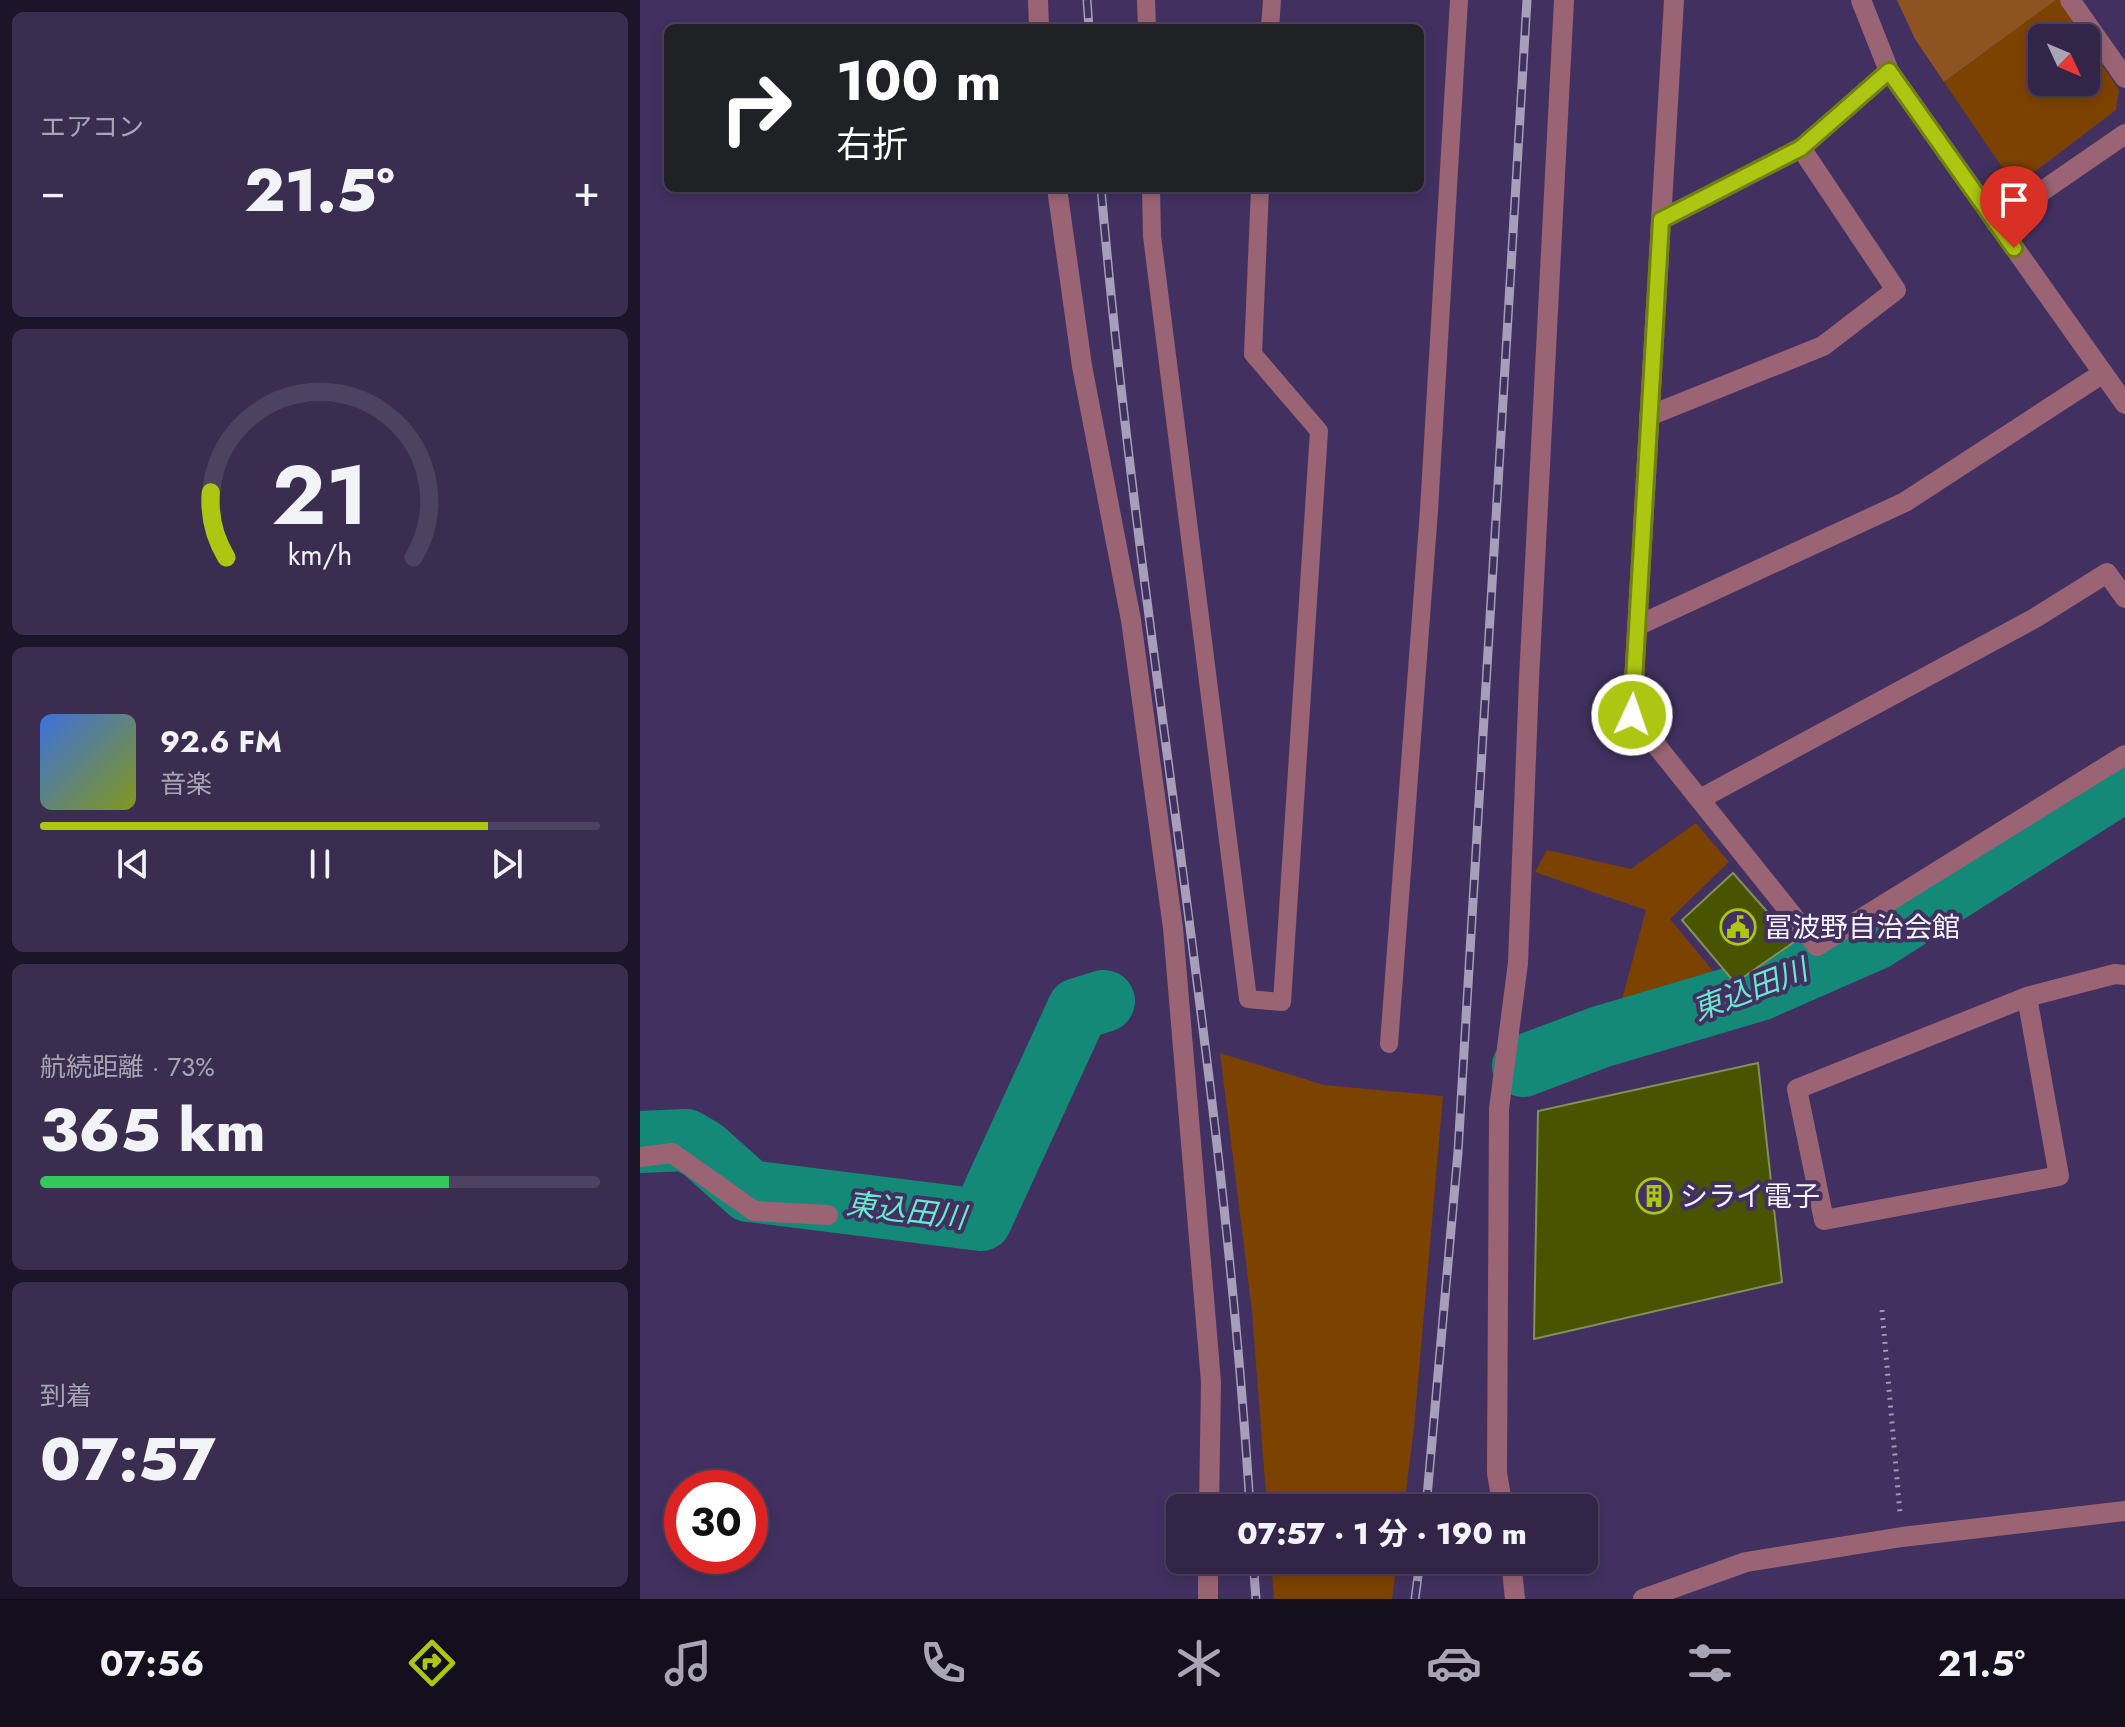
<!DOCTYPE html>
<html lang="ja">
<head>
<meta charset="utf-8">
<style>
  :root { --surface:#322548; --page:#3a2d4f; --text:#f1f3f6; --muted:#a8a5b4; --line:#4d4260; --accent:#acc611 }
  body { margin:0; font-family:Jost,"Noto Sans JP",sans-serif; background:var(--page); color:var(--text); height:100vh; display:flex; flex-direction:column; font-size:30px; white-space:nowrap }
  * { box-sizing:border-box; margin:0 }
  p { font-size:26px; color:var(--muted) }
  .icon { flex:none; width:44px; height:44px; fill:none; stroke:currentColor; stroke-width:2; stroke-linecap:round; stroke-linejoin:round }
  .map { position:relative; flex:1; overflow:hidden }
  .details { display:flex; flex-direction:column; gap:12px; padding:12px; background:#1c1428; width:640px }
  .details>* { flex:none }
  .top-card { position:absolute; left:24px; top:24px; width:760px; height:168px; border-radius:12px; box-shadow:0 4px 12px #0003,0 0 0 2px var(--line); background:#202124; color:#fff; overflow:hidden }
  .needle { width:52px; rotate:134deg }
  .buttons { position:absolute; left:1388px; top:24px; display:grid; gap:16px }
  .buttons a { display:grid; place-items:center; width:72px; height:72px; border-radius:12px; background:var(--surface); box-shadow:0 4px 12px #0003,0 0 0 2px var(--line); font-size:40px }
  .speed { position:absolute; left:24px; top:1470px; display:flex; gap:16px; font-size:40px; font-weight:700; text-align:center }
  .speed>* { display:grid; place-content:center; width:104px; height:104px; border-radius:50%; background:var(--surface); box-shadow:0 4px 12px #0003,0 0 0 2px var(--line); line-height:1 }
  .speed .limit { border:12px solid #d22; background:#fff; color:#111 }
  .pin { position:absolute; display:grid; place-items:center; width:68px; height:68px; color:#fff; margin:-82px -34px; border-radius:50% 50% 50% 0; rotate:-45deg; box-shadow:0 0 8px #0007 }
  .pin .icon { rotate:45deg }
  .me { position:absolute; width:88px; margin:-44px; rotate:3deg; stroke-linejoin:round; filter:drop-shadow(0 0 6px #0008) }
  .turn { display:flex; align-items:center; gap:28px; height:168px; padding:0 40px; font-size:36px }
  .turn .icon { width:104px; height:104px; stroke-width:2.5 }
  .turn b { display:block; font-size:56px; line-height:68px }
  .big { font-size:60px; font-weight:800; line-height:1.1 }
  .details .widget { flex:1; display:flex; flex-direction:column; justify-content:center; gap:12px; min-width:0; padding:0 28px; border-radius:12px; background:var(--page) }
  .details .dial { align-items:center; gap:0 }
  .dial svg { height:208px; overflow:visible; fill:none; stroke:var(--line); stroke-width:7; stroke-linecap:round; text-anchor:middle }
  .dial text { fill:var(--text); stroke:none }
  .song { display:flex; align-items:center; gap:24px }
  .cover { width:96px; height:96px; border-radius:12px; background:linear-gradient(135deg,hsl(220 70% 55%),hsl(70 70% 35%)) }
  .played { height:8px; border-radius:4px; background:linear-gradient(90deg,var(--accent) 80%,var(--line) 80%) }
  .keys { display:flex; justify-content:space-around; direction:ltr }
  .heat { display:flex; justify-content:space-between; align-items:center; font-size:44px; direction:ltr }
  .charge { height:12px; border-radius:6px; background:linear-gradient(90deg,#34c759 73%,var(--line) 0) }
  .trip { position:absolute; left:526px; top:1494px; width:432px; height:80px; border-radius:12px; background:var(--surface); box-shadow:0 4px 12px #0003,0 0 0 2px var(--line); font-weight:800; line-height:80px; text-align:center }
  .tab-bar { display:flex; height:128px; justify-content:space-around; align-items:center; background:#140f1d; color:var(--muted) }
  .tab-bar .icon { width:56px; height:56px }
  .tab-bar .on { color:var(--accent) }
  .tab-bar b { font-size:36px; color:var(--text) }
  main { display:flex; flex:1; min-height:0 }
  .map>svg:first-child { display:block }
  .green { fill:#7c4200 }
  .forest { fill:#8d5421 }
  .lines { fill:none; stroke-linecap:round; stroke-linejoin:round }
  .river { stroke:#148977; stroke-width:62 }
  .building { fill:#485400; stroke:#839057; stroke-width:2 }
  .path { stroke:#a097b3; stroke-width:5; stroke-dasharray:2 6; stroke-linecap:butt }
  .service { stroke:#9b6475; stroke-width:18 }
  .minor { stroke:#9b6475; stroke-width:20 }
  .tertiary { stroke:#9b6475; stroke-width:20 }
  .rail-casing { stroke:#a79eb9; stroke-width:9 }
  .rail { stroke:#423160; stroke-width:6; stroke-dasharray:18; stroke-linecap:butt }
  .route-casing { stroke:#70810b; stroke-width:20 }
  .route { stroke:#acc611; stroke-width:14 }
  .labels { text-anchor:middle; stroke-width:8; stroke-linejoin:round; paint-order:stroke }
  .poi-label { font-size:28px; fill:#f5f2fe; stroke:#423160; text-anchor:start }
  .water-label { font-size:30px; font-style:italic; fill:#6ae7cf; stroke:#423160 }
</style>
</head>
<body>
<main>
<section class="details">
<div class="widget"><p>エアコン</p>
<div class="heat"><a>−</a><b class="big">21.5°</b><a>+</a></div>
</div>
<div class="widget dial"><svg viewBox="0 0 100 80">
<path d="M14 69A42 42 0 1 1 86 69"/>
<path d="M14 69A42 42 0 0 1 8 44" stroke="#acc611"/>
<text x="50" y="56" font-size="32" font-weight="700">21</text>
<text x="50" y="72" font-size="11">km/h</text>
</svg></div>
<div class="widget">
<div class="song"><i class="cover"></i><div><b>92.6 FM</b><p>音楽</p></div></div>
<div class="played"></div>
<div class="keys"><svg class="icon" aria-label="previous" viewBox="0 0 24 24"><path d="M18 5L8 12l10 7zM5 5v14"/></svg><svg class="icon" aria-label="pause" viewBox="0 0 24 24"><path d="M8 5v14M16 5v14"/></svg><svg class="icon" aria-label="next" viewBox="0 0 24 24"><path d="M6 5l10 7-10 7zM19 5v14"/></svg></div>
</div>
<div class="widget"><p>航続距離 · 73%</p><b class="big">365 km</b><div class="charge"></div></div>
<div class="widget"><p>到着</p><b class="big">07:57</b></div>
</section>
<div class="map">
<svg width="1485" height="1599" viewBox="0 0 1485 1599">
  <rect width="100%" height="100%" fill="#423160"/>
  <g class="green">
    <polygon points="1416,0 1420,0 1445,38 1402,38 1402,82 1446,82 1446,40 1479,90 1476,110 1389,176 1366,173 1304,82"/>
    <polygon points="1056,823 1089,862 1030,919 1078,977 979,1011 1006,910 895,872 907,850 991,869"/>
    <polygon points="580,1053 684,1085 803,1096 774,1427 764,1508 627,1508 612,1311"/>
    <polygon points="631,1560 757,1560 752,1599 634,1599"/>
  </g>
  <polygon class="forest" points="1257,0 1416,0 1304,82 1275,39"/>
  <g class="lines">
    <g class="river">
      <polyline points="883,1066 960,1037 1119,990 1235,939 1485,780"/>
      <polyline points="0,1142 46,1140 63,1150 109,1191 341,1220 438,1009 464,1001"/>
    </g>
  </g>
  <g class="building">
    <polygon points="1093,873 1154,942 1095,983 1042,920"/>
    <polygon points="1118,1063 1142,1282 894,1339 898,1111"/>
  </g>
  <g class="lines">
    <polyline class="path" points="1242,1310 1260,1513"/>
    <g class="service">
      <polyline points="506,0 507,28"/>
      <polyline points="630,28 632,0"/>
      <polyline points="511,188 512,236 608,999 642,1002 679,431 613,354 620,188"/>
      <polyline points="749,1044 789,510 819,0"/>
    </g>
    <g class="minor">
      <polyline points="1034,0 992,715 1177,946 1485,755"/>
      <polyline points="1221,0 1249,71 1485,404"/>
      <polyline points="1430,0 1485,78"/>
      <polyline points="1021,220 1161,148 1249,71"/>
      <polyline points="1356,223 1485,134"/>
      <polyline points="1009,416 1183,346 1256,290 1161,148"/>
      <polyline points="997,626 1265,502 1463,373"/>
      <polyline points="1060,799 1395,618 1467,573 1485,598"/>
      <polyline points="1387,997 1419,1176 1184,1220 1157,1089 1387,997 1475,974 1485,975"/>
      <polyline points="0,1157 32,1153 114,1211 188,1215"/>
      <polyline points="863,1508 857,1473 859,1109 878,963 889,679 924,0"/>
      <polyline points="871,1560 875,1599"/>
      <polyline points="1003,1599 1106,1562 1262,1537 1485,1511"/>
    </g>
    <g class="tertiary">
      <polyline points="398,0 399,28"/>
      <polyline points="417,188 442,366 491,620 533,928 571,1382 569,1508"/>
      <polyline points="568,1599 568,1560"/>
    </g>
    <defs>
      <g id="rail">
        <polyline points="447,0 449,28"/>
        <path d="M 461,188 C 499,629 583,1066 610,1508"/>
        <polyline points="786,1508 818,1152 887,0"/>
        <polyline points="613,1560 616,1599"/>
        <polyline points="775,1599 780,1560"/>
      </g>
    </defs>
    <use href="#rail" class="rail-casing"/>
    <use href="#rail" class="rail"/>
  </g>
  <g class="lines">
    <defs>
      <polyline id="route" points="992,715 1021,220 1161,148 1249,71 1374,248"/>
    </defs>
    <use href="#route" class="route-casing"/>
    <use href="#route" class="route"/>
  </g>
  <defs>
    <symbol id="civic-ring" viewBox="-11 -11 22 22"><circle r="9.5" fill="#423160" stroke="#acc611" stroke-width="1.5"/><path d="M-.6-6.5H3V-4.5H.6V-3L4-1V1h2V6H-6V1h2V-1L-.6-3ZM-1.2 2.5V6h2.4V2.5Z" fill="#acc611"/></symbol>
    <symbol id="building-ring" viewBox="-11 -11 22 22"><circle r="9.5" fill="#423160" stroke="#acc611" stroke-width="1.5"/><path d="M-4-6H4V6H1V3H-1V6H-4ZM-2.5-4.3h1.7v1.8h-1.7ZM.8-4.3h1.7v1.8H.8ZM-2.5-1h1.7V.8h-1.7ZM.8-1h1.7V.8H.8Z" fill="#acc611"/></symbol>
  </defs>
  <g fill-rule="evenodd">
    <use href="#civic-ring" x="1078" y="907" width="40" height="40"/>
    <use href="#building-ring" x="994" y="1176" width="40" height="40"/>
  </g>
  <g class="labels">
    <g class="poi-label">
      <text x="1124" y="937">冨波野自治会館</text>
      <text x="1040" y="1206">シライ電子</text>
    </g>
    <g class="water-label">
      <text transform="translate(1110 990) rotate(-21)" y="10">東込田川</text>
      <text transform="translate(266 1211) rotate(7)" y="10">東込田川</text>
    </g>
  </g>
</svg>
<div class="buttons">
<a><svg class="needle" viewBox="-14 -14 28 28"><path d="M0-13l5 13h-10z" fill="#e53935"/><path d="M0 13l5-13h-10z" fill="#a8a5b4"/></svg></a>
</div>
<div class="speed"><div class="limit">30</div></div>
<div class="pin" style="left:1374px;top:248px;background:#d93025"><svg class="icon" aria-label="arrive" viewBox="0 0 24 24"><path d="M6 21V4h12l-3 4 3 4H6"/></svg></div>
<svg class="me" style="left:992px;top:715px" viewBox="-20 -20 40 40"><circle r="17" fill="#acc611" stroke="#fff" stroke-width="3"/><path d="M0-11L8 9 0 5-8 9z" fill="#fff"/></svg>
<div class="trip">07:57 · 1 分 · 190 m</div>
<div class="top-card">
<div class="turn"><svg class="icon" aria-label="right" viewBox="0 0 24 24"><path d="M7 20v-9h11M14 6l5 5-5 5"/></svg><div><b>100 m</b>右折</div></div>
</div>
</div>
</main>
<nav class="tab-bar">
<b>07:56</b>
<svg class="icon on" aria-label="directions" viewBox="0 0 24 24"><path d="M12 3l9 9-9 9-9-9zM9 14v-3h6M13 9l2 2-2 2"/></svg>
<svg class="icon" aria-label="music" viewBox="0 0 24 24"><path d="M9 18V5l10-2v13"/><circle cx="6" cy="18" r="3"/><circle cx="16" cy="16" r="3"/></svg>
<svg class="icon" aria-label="phone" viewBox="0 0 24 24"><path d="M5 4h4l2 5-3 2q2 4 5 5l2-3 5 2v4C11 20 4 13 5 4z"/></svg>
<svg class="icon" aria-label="climate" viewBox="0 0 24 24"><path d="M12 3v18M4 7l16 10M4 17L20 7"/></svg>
<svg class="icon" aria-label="car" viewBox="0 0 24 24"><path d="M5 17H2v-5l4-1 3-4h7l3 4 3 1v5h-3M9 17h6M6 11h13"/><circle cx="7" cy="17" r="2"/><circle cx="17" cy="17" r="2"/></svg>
<svg class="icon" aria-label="filters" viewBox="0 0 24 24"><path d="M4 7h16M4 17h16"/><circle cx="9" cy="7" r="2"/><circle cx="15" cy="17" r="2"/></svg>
<b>21.5°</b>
</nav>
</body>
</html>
